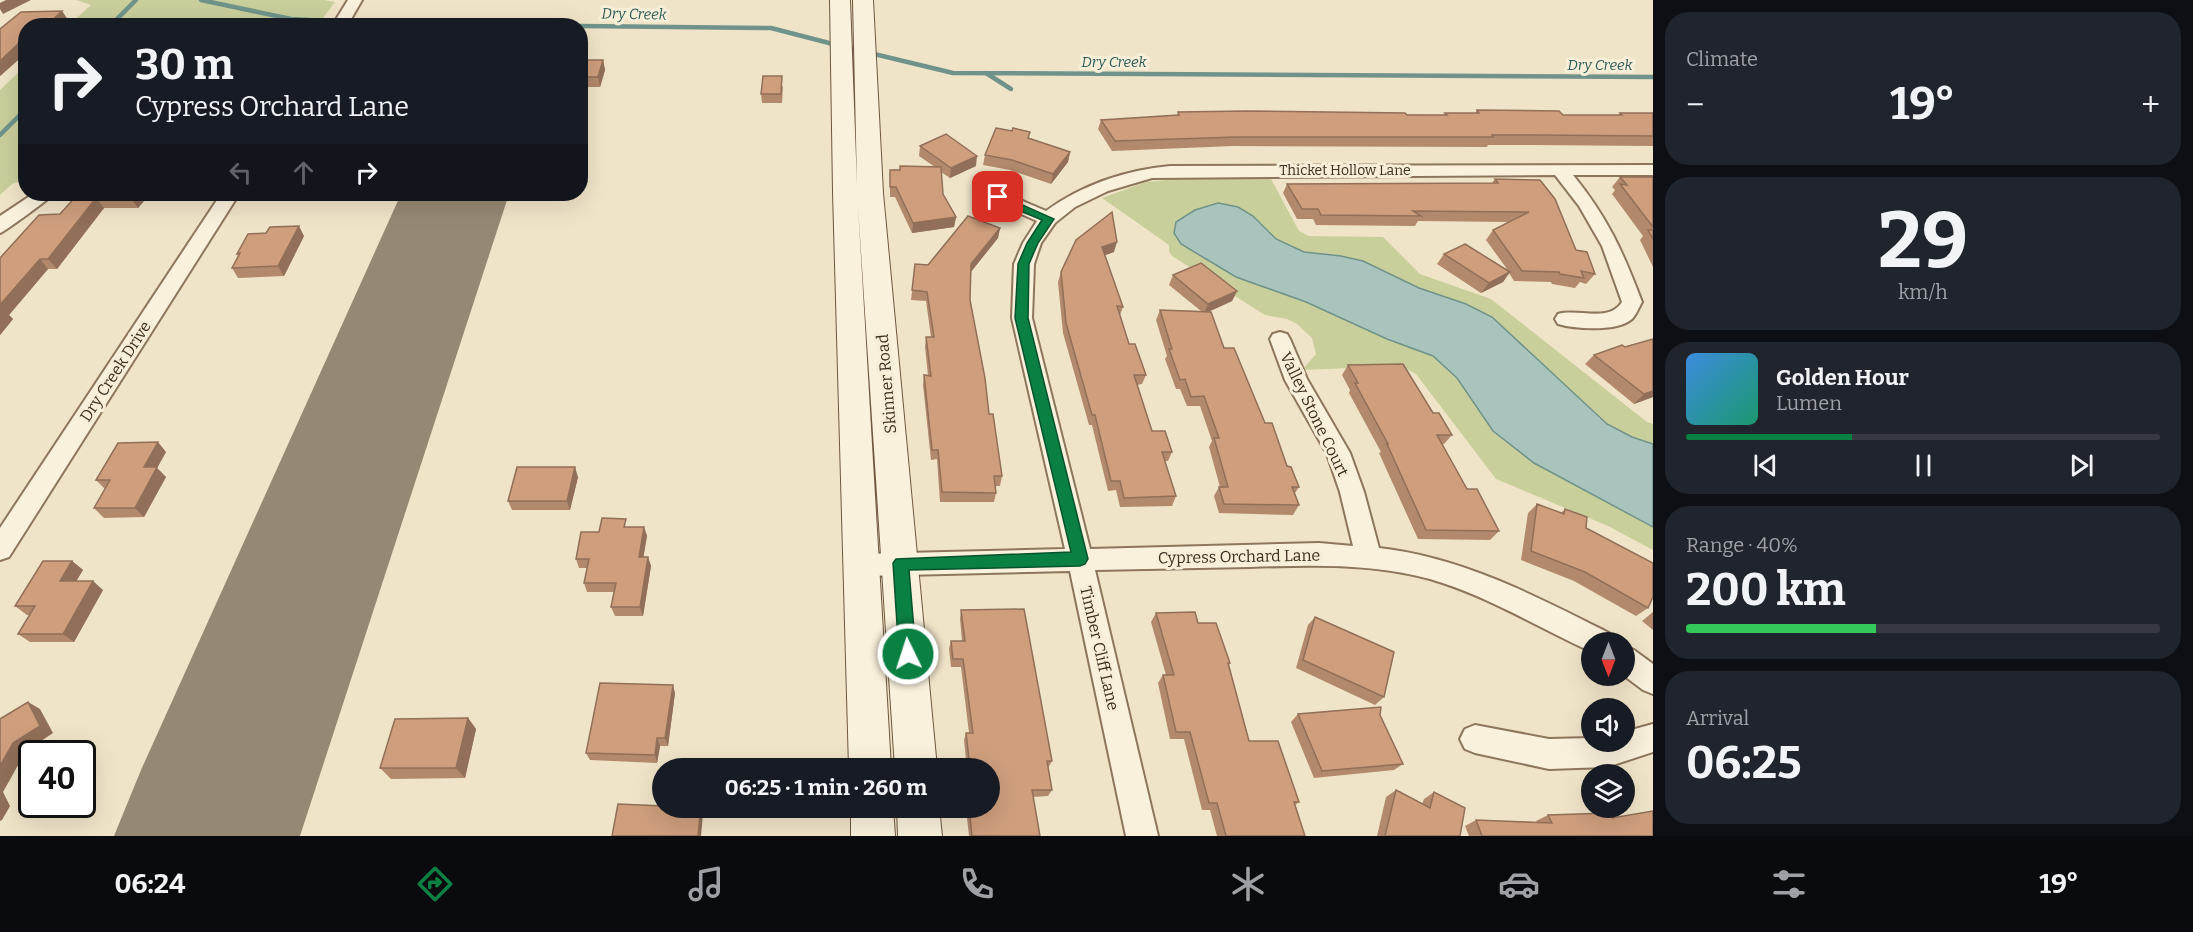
<!DOCTYPE html>
<html lang="en">
<head>
<meta charset="utf-8">
<style>
  :root { --surface:#171b24; --page:#20242c; --text:#f1f3f6; --muted:#9ea1a6; --line:#363941; --accent:#0b8043 }
  body { margin:0; font-family:Bitter,serif; background:var(--page); color:var(--text); height:100vh; display:flex; flex-direction:column; font-size:22px; white-space:nowrap }
  * { box-sizing:border-box; margin:0 }
  p { font-size:20px; color:var(--muted) }
  .icon { flex:none; width:33px; height:33px; fill:none; stroke:currentColor; stroke-width:2; stroke-linecap:round; stroke-linejoin:round }
  .map { position:relative; flex:1; overflow:hidden }
  .sheet { display:flex; flex-direction:column; gap:12px; padding:12px; background:#0d0f14; width:540px }
  .sheet>* { flex:none }
  .hud { position:absolute; left:18px; top:18px; width:570px; height:183px; border-radius:24px; box-shadow:0 6px 24px #0002; background:#171b24; color:var(--text); overflow:hidden }
  .needle { width:39px; rotate:180deg }
  .tools { position:absolute; left:1581px; top:632px; display:grid; gap:12px }
  .tools a { display:grid; place-items:center; width:54px; height:54px; border-radius:50%; background:var(--surface); box-shadow:0 6px 24px #0002; font-size:30px }
  .speed { position:absolute; left:18px; top:740px; display:flex; gap:12px; font-size:30px; font-weight:700; text-align:center }
  .speed>* { display:grid; place-content:center; width:78px; height:78px; border-radius:50%; background:var(--surface); box-shadow:0 6px 24px #0002; line-height:1 }
  .speed .limit { border:3px solid #111; border-radius:9px; background:#fff; color:#111 }
  .pin { position:absolute; display:grid; place-items:center; width:51px; height:51px; color:#fff; margin:-26px; border-radius:12px; box-shadow:0 3px 9px #0006 }
  .me { position:absolute; width:66px; margin:-33px; rotate:356deg; stroke-linejoin:round; filter:drop-shadow(0 0 4px #0008) }
  .turn { display:flex; align-items:center; gap:21px; height:126px; padding:0 18px; font-size:27px }
  .turn .icon { width:78px; height:78px; stroke-width:2.5 }
  .turn b { display:block; font-size:42px; line-height:51px }
  .lanes { display:flex; align-items:center; height:57px; padding:0 18px; background:#0003; justify-content:center; gap:30px; direction:ltr }
  .lanes .off { opacity:.35 }
  .big { font-size:45px; font-weight:700; line-height:1.1 }
  .sheet .widget { flex:1; display:flex; flex-direction:column; justify-content:center; gap:9px; min-width:0; padding:0 21px; border-radius:24px; background:var(--page) }
  .sheet .dial { align-items:center; gap:0 }
  .dial b { font-size:78px; line-height:1 }
  .song { display:flex; align-items:center; gap:18px }
  .cover { width:72px; height:72px; border-radius:9px; background:linear-gradient(135deg,hsl(210 70% 55%),hsl(160 70% 35%)) }
  .played { height:6px; border-radius:3px; background:linear-gradient(90deg,var(--accent) 35%,var(--line) 35%) }
  .keys { display:flex; justify-content:space-around; direction:ltr }
  .heat { display:flex; justify-content:space-between; align-items:center; font-size:33px; direction:ltr }
  .charge { height:9px; border-radius:4px; background:linear-gradient(90deg,#34c759 40%,var(--line) 0) }
  .trip { position:absolute; left:652px; top:758px; width:348px; height:60px; border-radius:30px; background:var(--surface); box-shadow:0 6px 24px #0002; font-weight:700; line-height:60px; text-align:center }
  .dock { display:flex; height:96px; justify-content:space-around; align-items:center; background:#090b0e; color:var(--muted) }
  .dock .icon { width:42px; height:42px }
  .dock .current { color:var(--accent) }
  .dock b { font-size:27px; color:var(--text) }
  main { display:flex; flex:1; min-height:0 }
  .map>svg:first-child { display:block }
  .green { fill:#c9cf9b }
  .water { fill:#a9c4bc; stroke:#6f938a; stroke-width:1.5 }
  .lines { fill:none; stroke-linecap:round; stroke-linejoin:round }
  .stream { stroke:#6f938a; stroke-width:4.5 }
  .runway { fill:#968974; fill-rule:evenodd }
  .street-casing { stroke:#8d765c; stroke-width:4 }
  .secondary-casing { stroke:#6f573f; stroke-width:2 }
  .street { fill:#faf1dc; fill-rule:evenodd }
  .secondary { fill:#faf1dc; fill-rule:evenodd }
  .wall { fill:#b2896c }
  .shaded-wall { fill:#916f58 }
  .building { fill:#cf9f7d; stroke:#916f58; stroke-width:1.5 }
  .route { fill:#0b8043; stroke:#07532c; stroke-width:1.5 }
  .labels { text-anchor:middle; stroke-width:6; stroke-linejoin:round; paint-order:stroke }
  .far-street-label { font-size:14px; fill:#3d2e20; stroke:#f7eed8 }
  .far-water-label { font-size:15px; font-style:italic; fill:#2f5d5a; stroke:#f7eed8 }
  .street-label { font-size:16px; fill:#3d2e20; stroke:#f7eed8 }
</style>
</head>
<body>
<main>
<div class="map">
<svg width="1653" height="836" viewBox="0 0 1653 836">
  <rect width="100%" height="100%" fill="#f0e4c8"/>
  <g class="green">
    <polygon points="76,0 324,0 335,2 318,25 69,25 91,5"/>
    <polygon points="25,66 25,179 12,184 0,195 0,90"/>
    <polygon points="1196,177 1270,177 1299,231 1309,236 1383,237 1420,274 1491,299 1647,422 1653,424 1653,550 1608,526 1496,479 1416,374 1401,366 1302,370 1316,354 1312,338 1297,324 1287,319 1265,315 1172,256 1169,251 1169,245 1102,198 1146,182"/>
  </g>
  <polygon class="water" points="1218,203 1238,207 1253,216 1276,239 1304,252 1341,256 1363,261 1419,288 1466,304 1492,317 1607,424 1632,437 1653,444 1653,527 1534,463 1493,431 1457,378 1433,356 1387,339 1306,302 1236,277 1181,244 1174,233 1176,222 1195,210"/>
  <g class="lines">
    <g class="stream">
      <polyline points="201,0 291,19 362,23 561,26"/>
      <polyline points="110,26 136,0"/>
      <polyline points="580,26 771,28 860,51"/>
      <polyline points="870,53 953,73 1653,77"/>
      <polyline points="986,73 1011,89"/>
      <polyline points="0,135 26,109"/>
    </g>
    <polygon class="runway" points="401,194 509,194 300,836 114,836 141,770"/>
    <defs>
      <g id="street">
        <polygon points="348,0 362,0 347,26 332,26"/>
        <path d="M 1653,165 L 1653,175 L 1573,175 C 1608,218 1623,252 1642,302 C 1639,307 1636,315 1632,319 C 1618,332 1575,329 1558,324 L 1555,319 L 1558,314 C 1578,308 1609,323 1622,302 L 1602,246 L 1579,206 L 1555,175 L 1152,178 L 1108,191 L 1075,207 L 1055,223 L 1041,243 L 1034,264 L 1032,318 L 1090,549 L 1319,543 L 1353,546 L 1340,492 L 1327,454 L 1285,380 L 1270,339 L 1273,334 L 1280,332 L 1287,334 L 1290,339 L 1307,379 L 1350,453 L 1364,492 L 1379,548 C 1461,557 1536,596 1609,633 L 1613,642 L 1592,642 L 1592,652 C 1537,627 1488,596 1430,579 C 1372,563 1310,565 1250,567 C 1198,568 1147,569 1095,570 L 1158,836 L 1126,836 L 1070,571 L 863,576 L 854,573 L 850,565 L 854,557 L 863,554 L 1065,549 L 1012,318 L 1014,264 L 1023,243 L 1037,221 L 992,201 L 989,197 L 992,193 L 1004,193 L 1046,211 C 1082,185 1126,170 1170,166 Z"/>
        <path d="M 33,194 L 52,195 C 49,199 4,232 0,233 L 0,216 Z"/>
        <polygon points="221,194 239,194 9,557 0,560 0,528"/>
        <polygon points="1624,646 1634,650 1653,664 1653,694 1643,690 1623,675"/>
        <polygon points="1653,724 1653,752 1607,767 1549,769 1475,753 1465,749 1460,739 1465,729 1475,725 1549,739 1592,738 1592,741 1624,741 1624,732"/>
      </g>
      <g id="secondary">
        <polygon points="830,0 850,0 857,185 853,0 873,0 883,193 937,768 895,768 858,206 891,768 849,768 833,192"/>
        <polygon points="851,807 893,807 895,836 851,836"/>
        <polygon points="897,807 939,807 942,836 898,836"/>
      </g>
    </defs>
    <use href="#street" class="street-casing"/>
    <use href="#secondary" class="secondary-casing"/>
    <use href="#street" class="street"/>
    <use href="#secondary" class="secondary"/>
  </g>
  <g class="wall">
    <polygon points="62,11 68,20 26,26 26,53 0,76 0,29"/>
    <polygon points="580,60 603,60 605,70 600,87 580,87"/>
    <polygon points="783,86 782,103 762,103 761,94"/>
    <polygon points="1477,110 1563,115 1618,115 1620,113 1653,113 1653,146 1531,145 1488,145 1487,147 1233,146 1112,151 1098,129 1101,120 1177,115 1178,112 1444,115 1445,113 1475,113"/>
    <polygon points="1029,138 1070,152 1068,162 1051,184 1010,170 983,165 985,155"/>
    <polygon points="920,146 976,166 950,178 941,172 943,194 956,217 954,227 912,233 895,197 890,197 890,170 935,167 919,156"/>
    <polygon points="1620,177 1653,177 1653,267 1640,240 1643,236 1612,194 1615,190 1612,187"/>
    <polygon points="1495,179 1576,250 1595,274 1586,284 1580,282 1575,288 1552,284 1551,282 1514,281 1509,273 1503,282 1481,293 1437,264 1444,254 1507,269 1486,240 1493,230 1509,222 1418,221 1415,226 1316,225 1313,219 1297,219 1283,193 1287,184 1492,183"/>
    <polygon points="78,194 150,194 138,208 104,208 57,269 48,269 9,315 13,319 0,335 0,258 60,214"/>
    <polygon points="1000,228 998,238 971,272 970,300 989,414 1002,476 1000,486 995,486 996,493 994,502 940,502 937,459 931,460 923,385 924,375 928,376 925,347 926,337 931,337 926,301 911,300 915,264 928,265"/>
    <polygon points="304,236 284,276 238,278 232,268 238,256 237,254"/>
    <polygon points="1076,240 1114,252 1105,255 1123,307 1120,315 1129,344 1146,375 1142,384 1137,385 1152,431 1172,452 1168,461 1165,461 1176,496 1172,506 1120,507 1116,490 1108,491 1092,425 1089,425 1063,333 1058,282 1061,272"/>
    <polygon points="1173,275 1237,291 1232,301 1209,311 1224,348 1265,423 1299,487 1295,493 1299,505 1293,515 1219,513 1214,496 1219,487 1220,487 1209,447 1212,441 1200,406 1187,406 1180,389 1176,389 1165,359 1167,356 1156,320 1160,310 1201,311 1169,285"/>
    <polygon points="1653,339 1653,397 1634,404 1585,364 1594,355"/>
    <polygon points="1348,365 1433,413 1452,435 1444,444 1442,444 1467,489 1499,531 1490,540 1418,539 1379,453 1381,452 1349,393 1350,390 1342,375"/>
    <polygon points="166,452 157,468 166,477 144,517 104,518 94,508 105,489 96,480"/>
    <polygon points="578,477 570,510 512,510 508,501"/>
    <polygon points="1537,504 1561,513 1565,509 1586,528 1648,608 1636,616 1574,581 1521,560 1528,513"/>
    <polygon points="628,527 644,527 647,536 643,557 648,557 651,566 643,616 615,616 611,607 614,592 587,592 584,583 587,568 579,568 576,559 599,532"/>
    <polygon points="72,561 83,570 76,581 103,590 74,642 30,642 18,634 30,615 27,615 15,606"/>
    <polygon points="961,610 1052,761 1048,768 1052,790 1048,796 1033,797 1040,836 969,836 966,809 966,807 990,807 990,768 967,768 964,740 966,733 969,733 961,667 951,667 949,649 951,641 962,641 960,619"/>
    <polygon points="1653,612 1653,630 1642,621"/>
    <polygon points="1156,613 1198,623 1230,663 1229,665 1249,741 1299,802 1295,805 1305,836 1217,836 1210,810 1202,810 1184,739 1170,739 1158,683 1163,675 1166,675 1151,622"/>
    <polygon points="1315,617 1384,697 1375,705 1296,668 1308,625"/>
    <polygon points="675,693 668,746 660,746 657,763 590,760 586,753"/>
    <polygon points="1298,714 1380,715 1403,764 1394,770 1314,778 1291,722"/>
    <polygon points="468,718 476,729 465,778 391,779 380,768"/>
    <polygon points="1396,790 1422,804 1424,799 1434,792 1460,836 1377,836 1386,797"/>
    <polygon points="1548,815 1612,818 1653,836 1469,836 1465,826 1476,820 1537,822 1536,821"/>
  </g>
  <g class="shaded-wall">
    <polygon points="6,0 31,0 3,14 0,9 0,3"/>
    <polygon points="62,11 68,20 62,26 46,26"/>
    <polygon points="19,43 26,53 0,76 0,61"/>
    <polygon points="603,60 605,70 600,87 598,77"/>
    <polygon points="1070,152 1068,162 1051,184 1053,174"/>
    <polygon points="977,156 976,166 950,178 951,168"/>
    <polygon points="135,194 150,194 138,208 131,198"/>
    <polygon points="96,198 104,208 57,269 48,259"/>
    <polygon points="956,217 954,227 912,233 913,223"/>
    <polygon points="299,226 304,236 284,276 278,266"/>
    <polygon points="1000,228 998,238 969,274 971,264"/>
    <polygon points="1117,242 1114,252 1100,257 1102,247"/>
    <polygon points="40,259 48,269 9,315 13,319 0,335 0,305"/>
    <polygon points="1510,272 1503,282 1481,293 1489,283"/>
    <polygon points="1237,291 1232,301 1204,314 1208,304"/>
    <polygon points="1653,391 1653,397 1634,404 1644,394"/>
    <polygon points="158,442 166,452 157,468 166,477 144,517 135,508 144,467"/>
    <polygon points="575,467 578,477 570,510 567,501"/>
    <polygon points="644,527 647,536 642,566 639,557"/>
    <polygon points="648,557 651,566 643,616 640,607"/>
    <polygon points="72,561 83,570 71,590 60,581"/>
    <polygon points="93,581 103,590 74,642 63,634"/>
    <polygon points="673,685 675,693 668,746 665,738"/>
    <polygon points="28,702 40,709 53,733 26,751 3,792 10,806 2,820 0,821 0,766"/>
    <polygon points="468,718 476,729 465,778 456,768"/>
    <polygon points="657,738 660,746 657,763 655,755"/>
    <polygon points="701,807 703,814 701,836 698,836"/>
  </g>
  <g class="building">
    <polygon points="62,11 46,26 26,26 26,43 19,43 0,61 0,29 21,12"/>
    <polygon points="580,60 603,60 598,77 580,77"/>
    <polygon points="763,76 782,76 781,94 761,94"/>
    <polygon points="1477,110 1559,111 1563,115 1622,115 1620,113 1653,113 1653,136 1538,135 1492,135 1493,137 1237,137 1115,141 1101,120 1179,115 1178,112 1246,111 1405,113 1407,115 1447,115 1445,113 1479,113"/>
    <polygon points="996,128 1012,131 1013,128 1030,132 1028,138 1070,152 1053,174 1012,160 985,155"/>
    <polygon points="946,134 977,156 951,168 920,146"/>
    <polygon points="900,166 941,167 943,194 956,217 913,223 896,187 890,187 890,170 900,170"/>
    <polygon points="1620,177 1653,177 1653,227 1620,184 1627,185"/>
    <polygon points="1495,179 1540,180 1555,199 1576,250 1587,252 1595,274 1581,271 1584,278 1560,274 1559,272 1522,271 1493,230 1529,212 1413,211 1421,216 1321,215 1318,209 1302,209 1287,184 1498,183"/>
    <polygon points="78,194 135,194 131,198 96,198 48,259 40,259 0,305 0,258 39,215 60,214"/>
    <polygon points="1112,212 1117,242 1102,247 1123,307 1117,306 1129,344 1135,344 1146,375 1134,375 1152,431 1165,431 1172,452 1162,452 1176,496 1124,498 1120,481 1111,481 1095,415 1092,415 1066,323 1061,272 1076,240"/>
    <polygon points="968,216 1000,228 971,264 970,300 985,378 989,414 993,414 1002,476 994,476 996,493 942,492 938,450 932,450 924,375 931,376 926,337 934,337 927,292 912,290 915,264 928,265"/>
    <polygon points="299,226 278,266 232,268 240,253 237,254 248,234 266,233 270,227"/>
    <polygon points="1648,230 1653,230 1653,239"/>
    <polygon points="1465,244 1510,272 1489,283 1444,254"/>
    <polygon points="1201,263 1237,291 1208,304 1173,275"/>
    <polygon points="1160,310 1211,312 1224,348 1234,348 1265,423 1272,423 1287,466 1291,467 1299,487 1292,487 1299,505 1224,504 1219,487 1228,487 1214,438 1219,438 1204,396 1191,397 1185,379 1180,380 1169,349 1172,349"/>
    <polygon points="1653,339 1653,391 1644,394 1594,355 1622,345 1625,347"/>
    <polygon points="1403,364 1433,413 1439,413 1452,435 1437,435 1467,489 1477,489 1499,531 1426,530 1387,444 1388,444 1355,383 1358,383 1348,365"/>
    <polygon points="158,442 144,467 157,467 135,508 94,508 110,480 96,480 118,443"/>
    <polygon points="517,467 575,467 567,501 508,501"/>
    <polygon points="1537,504 1564,514 1565,509 1587,517 1586,528 1653,563 1653,597 1648,608 1585,572 1531,551"/>
    <polygon points="602,518 626,519 624,527 644,527 639,557 648,557 640,607 611,607 616,583 584,583 589,559 576,559 581,532 599,532"/>
    <polygon points="43,561 72,561 60,581 93,581 63,634 18,634 35,606 15,606"/>
    <polygon points="1024,609 1052,761 1047,761 1052,790 1032,790 1040,836 972,836 969,807 990,807 990,768 970,768 966,733 973,733 963,659 953,659 951,641 965,641 961,610"/>
    <polygon points="1195,612 1198,623 1216,623 1230,663 1228,663 1249,741 1278,741 1299,802 1294,802 1305,836 1226,836 1217,803 1209,803 1190,732 1176,732 1163,675 1174,675 1156,613"/>
    <polygon points="1315,617 1394,652 1384,697 1303,660"/>
    <polygon points="600,683 673,685 665,738 657,738 655,755 586,753"/>
    <polygon points="28,702 40,726 13,743 0,766 0,719"/>
    <polygon points="1381,707 1380,715 1403,764 1322,771 1298,714"/>
    <polygon points="468,718 456,768 380,768 395,719"/>
    <polygon points="1396,790 1430,808 1434,792 1465,808 1460,836 1385,836"/>
    <polygon points="618,804 663,806 663,807 701,807 698,836 612,836"/>
    <polygon points="1653,811 1653,836 1482,836 1476,820 1552,823 1548,815 1609,813 1612,818"/>
  </g>
  <polygon class="route" points="998,194 1054,219 1038,243 1029,264 1028,318 1088,559 1085,564 1080,566 909,570 916,654 914,660 908,662 902,660 899,654 893,563 896,559 1071,552 1015,318 1018,264 1027,243 1042,220 994,200 993,197"/>
  <g class="labels">
    <g class="far-street-label">
      <text x="1345" y="175">Thicket Hollow Lane</text>
    </g>
    <g class="far-water-label">
      <text transform="translate(634 14) rotate(1)" y="5">Dry Creek</text>
      <text x="1114" y="67">Dry Creek</text>
      <text x="1600" y="70">Dry Creek</text>
    </g>
    <g class="street-label">
      <text transform="translate(115 371) rotate(-57)" y="6">Dry Creek Drive</text>
      <text transform="translate(886 384) rotate(-95)" y="6">Skinner Road</text>
      <text transform="translate(1315 414) rotate(64)" y="6">Valley Stone Court</text>
      <text transform="translate(1239 556) rotate(-1)" y="6">Cypress Orchard Lane</text>
      <text transform="translate(1100 648) rotate(77)" y="6">Timber Cliff Lane</text>
    </g>
  </g>
</svg>
<div class="tools">
<a><svg class="needle" viewBox="-14 -14 28 28"><path d="M0-13l5 13h-10z" fill="#e53935"/><path d="M0 13l5-13h-10z" fill="#9ea1a6"/></svg></a>
<a><svg class="icon" aria-label="sound" viewBox="0 0 24 24"><path d="M4 9h4l5-4v14l-5-4H4zM17 9q2 3 0 6"/></svg></a>
<a><svg class="icon" aria-label="layers" viewBox="0 0 24 24"><path d="M12 4l9 5-9 5-9-5zM3 14l9 5 9-5"/></svg></a>
</div>
<div class="speed"><div class="limit">40</div></div>
<div class="pin" style="left:998px;top:197px;background:#d93025"><svg class="icon" aria-label="arrive" viewBox="0 0 24 24"><path d="M6 21V4h12l-3 4 3 4H6"/></svg></div>
<svg class="me" style="left:908px;top:654px" viewBox="-20 -20 40 40"><circle r="17" fill="#0b8043" stroke="#fff" stroke-width="3"/><path d="M0-11L8 9 0 5-8 9z" fill="#fff"/></svg>
<div class="trip">06:25 · 1 min · 260 m</div>
<div class="hud">
<div class="turn"><svg class="icon" aria-label="right" viewBox="0 0 24 24"><path d="M7 20v-9h11M14 6l5 5-5 5"/></svg><div><b>30 m</b>Cypress Orchard Lane</div></div>
<div class="lanes"><svg class="icon off" aria-label="left" viewBox="0 0 24 24"><path d="M17 20v-9H6M10 6l-5 5 5 5"/></svg><svg class="icon off" aria-label="ahead" viewBox="0 0 24 24"><path d="M12 20V5M6 11l6-6 6 6"/></svg><svg class="icon" aria-label="right" viewBox="0 0 24 24"><path d="M7 20v-9h11M14 6l5 5-5 5"/></svg></div>
</div>
</div>
<section class="sheet">
<div class="widget"><p>Climate</p>
<div class="heat"><a>−</a><b class="big">19°</b><a>+</a></div>
</div>
<div class="widget dial"><b>29</b><p>km/h</p></div>
<div class="widget">
<div class="song"><i class="cover"></i><div><b>Golden Hour</b><p>Lumen</p></div></div>
<div class="played"></div>
<div class="keys"><svg class="icon" aria-label="previous" viewBox="0 0 24 24"><path d="M18 5L8 12l10 7zM5 5v14"/></svg><svg class="icon" aria-label="pause" viewBox="0 0 24 24"><path d="M8 5v14M16 5v14"/></svg><svg class="icon" aria-label="next" viewBox="0 0 24 24"><path d="M6 5l10 7-10 7zM19 5v14"/></svg></div>
</div>
<div class="widget"><p>Range · 40%</p><b class="big">200 km</b><div class="charge"></div></div>
<div class="widget"><p>Arrival</p><b class="big">06:25</b></div>
</section>
</main>
<nav class="dock">
<b>06:24</b>
<svg class="icon current" aria-label="directions" viewBox="0 0 24 24"><path d="M12 3l9 9-9 9-9-9zM9 14v-3h6M13 9l2 2-2 2"/></svg>
<svg class="icon" aria-label="music" viewBox="0 0 24 24"><path d="M9 18V5l10-2v13"/><circle cx="6" cy="18" r="3"/><circle cx="16" cy="16" r="3"/></svg>
<svg class="icon" aria-label="phone" viewBox="0 0 24 24"><path d="M5 4h4l2 5-3 2q2 4 5 5l2-3 5 2v4C11 20 4 13 5 4z"/></svg>
<svg class="icon" aria-label="climate" viewBox="0 0 24 24"><path d="M12 3v18M4 7l16 10M4 17L20 7"/></svg>
<svg class="icon" aria-label="car" viewBox="0 0 24 24"><path d="M5 17H2v-5l4-1 3-4h7l3 4 3 1v5h-3M9 17h6M6 11h13"/><circle cx="7" cy="17" r="2"/><circle cx="17" cy="17" r="2"/></svg>
<svg class="icon" aria-label="filters" viewBox="0 0 24 24"><path d="M4 7h16M4 17h16"/><circle cx="9" cy="7" r="2"/><circle cx="15" cy="17" r="2"/></svg>
<b>19°</b>
</nav>
</body>
</html>
